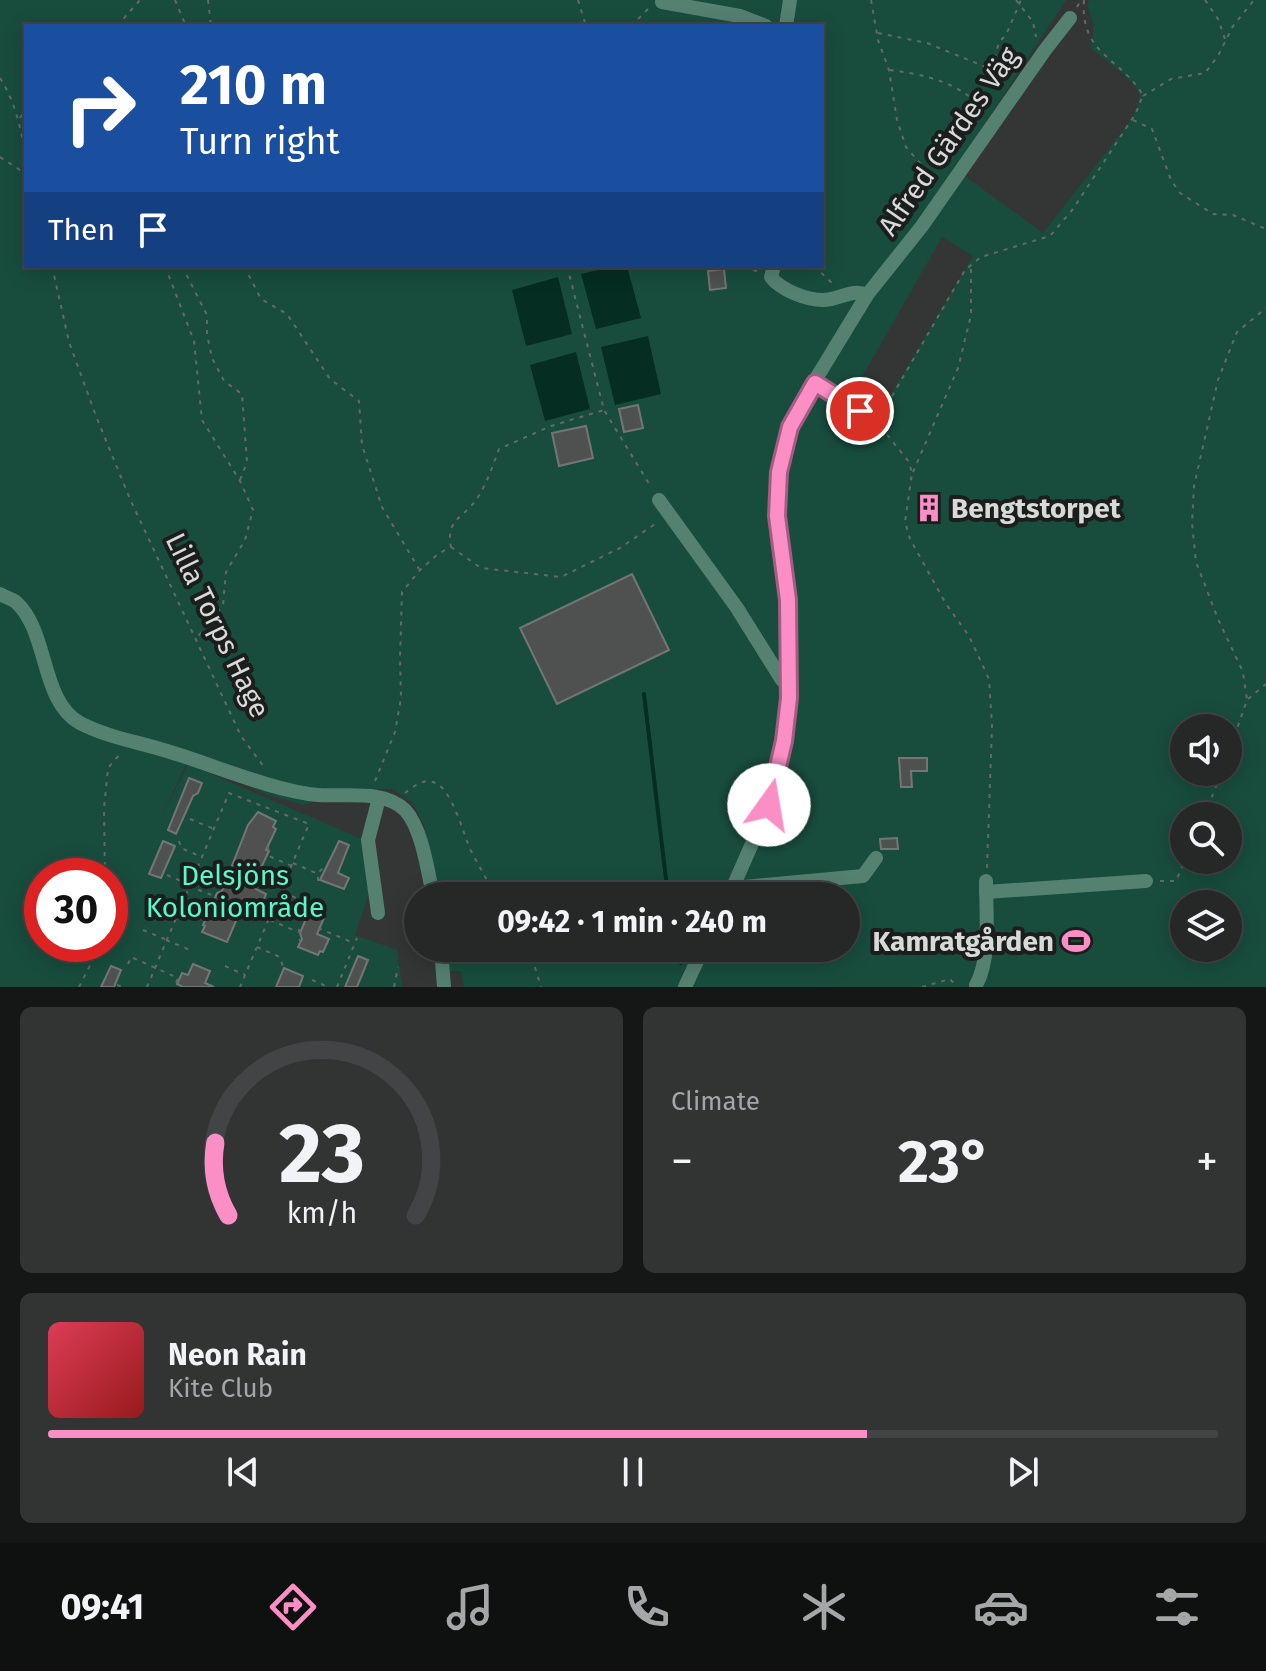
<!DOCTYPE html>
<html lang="en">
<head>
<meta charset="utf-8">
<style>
  :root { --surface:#262828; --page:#323434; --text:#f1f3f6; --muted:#a4a6a8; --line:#424445; --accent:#fb8fc5 }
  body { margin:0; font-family:"Fira Sans",sans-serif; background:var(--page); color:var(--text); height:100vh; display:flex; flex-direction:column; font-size:30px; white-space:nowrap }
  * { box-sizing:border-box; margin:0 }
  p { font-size:26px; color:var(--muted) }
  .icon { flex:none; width:44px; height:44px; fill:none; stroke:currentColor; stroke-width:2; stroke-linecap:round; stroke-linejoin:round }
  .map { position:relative; height:987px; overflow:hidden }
  .panel { display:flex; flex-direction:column; gap:20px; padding:20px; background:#151616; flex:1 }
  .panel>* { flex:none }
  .top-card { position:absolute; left:24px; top:24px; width:800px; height:244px; border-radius:0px; box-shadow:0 4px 20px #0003,0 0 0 2px var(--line); background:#1a4fa0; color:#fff; overflow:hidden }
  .fabs { position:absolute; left:1170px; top:714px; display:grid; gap:16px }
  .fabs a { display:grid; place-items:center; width:72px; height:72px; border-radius:50%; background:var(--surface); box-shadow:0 4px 20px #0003,0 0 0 2px var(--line); font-size:40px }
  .speed { position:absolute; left:24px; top:858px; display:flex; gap:16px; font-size:40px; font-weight:700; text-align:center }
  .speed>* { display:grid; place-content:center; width:104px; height:104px; border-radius:50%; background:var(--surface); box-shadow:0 4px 20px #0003,0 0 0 2px var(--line); line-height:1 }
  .speed .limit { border:12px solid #d22; background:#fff; color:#111 }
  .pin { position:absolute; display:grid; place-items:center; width:68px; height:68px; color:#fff; margin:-34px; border:4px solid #fff; border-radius:50%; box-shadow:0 2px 8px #0007 }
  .me { position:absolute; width:88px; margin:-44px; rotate:13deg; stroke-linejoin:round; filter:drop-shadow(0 0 6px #0008) }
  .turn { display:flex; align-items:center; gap:28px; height:168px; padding:0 24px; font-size:36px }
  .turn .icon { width:104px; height:104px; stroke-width:2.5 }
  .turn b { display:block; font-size:56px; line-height:68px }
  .then { display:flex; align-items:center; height:76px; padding:0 24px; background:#0003; gap:16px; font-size:30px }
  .big { font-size:60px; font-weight:700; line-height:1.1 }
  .panel .widget { flex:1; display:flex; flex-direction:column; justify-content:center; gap:12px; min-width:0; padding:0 28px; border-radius:12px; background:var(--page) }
  .panel .dial { align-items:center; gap:0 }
  .dial svg { height:208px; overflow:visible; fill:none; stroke:var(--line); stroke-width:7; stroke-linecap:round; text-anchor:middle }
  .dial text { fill:var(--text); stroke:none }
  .song { display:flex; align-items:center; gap:24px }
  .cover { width:96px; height:96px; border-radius:12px; background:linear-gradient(135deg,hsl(350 70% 55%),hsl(0 70% 35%)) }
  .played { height:8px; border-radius:4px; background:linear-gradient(90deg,var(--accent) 70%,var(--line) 70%) }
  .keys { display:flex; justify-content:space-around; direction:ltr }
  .heat { display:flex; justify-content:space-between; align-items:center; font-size:44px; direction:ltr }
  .panel .tiles { flex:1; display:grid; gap:20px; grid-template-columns:1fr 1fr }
  .widget:last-child { grid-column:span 2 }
  .trip { position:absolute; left:404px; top:882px; width:456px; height:80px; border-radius:40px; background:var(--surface); box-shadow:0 4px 20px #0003,0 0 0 2px var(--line); font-weight:700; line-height:80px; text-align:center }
  .dock { display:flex; height:128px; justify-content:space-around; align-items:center; background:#0f1010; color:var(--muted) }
  .dock .icon { width:56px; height:56px }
  .dock .selected { color:var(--accent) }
  .dock b { font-size:36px; color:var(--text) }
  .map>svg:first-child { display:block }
  .green { fill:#184d3d; fill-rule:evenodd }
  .water { fill:#052d21 }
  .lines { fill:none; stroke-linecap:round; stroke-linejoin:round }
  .stream { stroke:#052d21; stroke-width:4 }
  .building { fill:#4f5150; stroke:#737675; stroke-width:2 }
  .path { stroke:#666868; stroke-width:2; stroke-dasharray:4 6; stroke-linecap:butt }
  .minor { stroke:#558171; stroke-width:14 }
  .route-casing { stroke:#a35d80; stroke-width:20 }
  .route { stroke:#fb8fc5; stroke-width:14 }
  .labels { text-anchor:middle; stroke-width:8; stroke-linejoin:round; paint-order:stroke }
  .street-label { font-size:28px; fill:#d8d9d9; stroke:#1c1d1d }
  .poi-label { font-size:28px; font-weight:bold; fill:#d8d9d9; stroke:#1c1d1d; text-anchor:start }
  .park-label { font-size:28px; fill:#56f9c9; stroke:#1c1d1d }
</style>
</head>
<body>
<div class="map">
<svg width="1266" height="987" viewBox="0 0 1266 987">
  <rect width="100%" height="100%" fill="#333635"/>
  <path class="green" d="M 0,0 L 1066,0 L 955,169 L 1043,233 L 1132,119 C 1135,111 1141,102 1139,94 C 1136,80 1102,58 1091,48 L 1094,25 L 1087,5 L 1089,0 L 1266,0 L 1266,987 L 464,987 L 461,971 L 447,971 L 445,948 L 846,948 L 846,896 L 439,896 L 424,825 L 413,803 L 392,789 L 350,789 L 304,805 L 268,795 L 228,776 L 187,762 L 159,823 L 188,764 L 364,840 L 371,888 L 355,935 L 397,950 L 402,987 L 0,987 ZM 26,26 L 822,26 L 822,266 L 26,266 ZM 942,237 L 973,256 L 866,436 L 838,419 ZM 1184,728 L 1228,728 L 1228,772 L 1184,772 ZM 1184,816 L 1228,816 L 1228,860 L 1184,860 ZM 42,876 L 110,876 L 110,944 L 42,944 ZM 1184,904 L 1228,904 L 1228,948 L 1184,948 Z"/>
  <g class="water">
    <polygon points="615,266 627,266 641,318 596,329 581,274"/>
    <polygon points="558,277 572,334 526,346 512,290"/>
    <polygon points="648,336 661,394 615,405 601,347"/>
    <polygon points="576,352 590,409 545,421 530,365"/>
  </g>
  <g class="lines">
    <g class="stream">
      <polyline points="644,694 668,896"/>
      <polyline points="678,948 681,963"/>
    </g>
  </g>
  <g class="building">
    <polygon points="724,269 726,288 710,290 708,271"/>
    <polygon points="638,405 643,428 624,432 619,409"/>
    <polygon points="586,426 593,458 559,466 552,433"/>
    <polygon points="935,498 937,516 923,518 920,500"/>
    <polygon points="632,574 669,650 557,704 520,628"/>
    <polygon points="899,758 927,758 927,771 911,771 912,787 901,787"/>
    <polygon points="189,778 202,783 198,793 193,796 176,834 168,830"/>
    <polygon points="258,812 276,821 273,827 276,829 266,850 269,851 252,887 266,894 261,907 245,900 227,942 202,932 205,926 203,925 217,893 222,891 248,825"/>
    <polygon points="897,838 898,849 881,849 880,839"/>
    <polygon points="163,841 175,846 161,878 149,874"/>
    <polygon points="339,841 349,845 338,873 349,878 344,889 320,880"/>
    <polygon points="313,902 324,908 320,917 324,918 317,934 329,939 323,952 320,951 318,955 298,947 302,939 300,933"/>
    <polygon points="358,956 368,960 357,987 345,987"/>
    <polygon points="193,964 210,971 205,983 214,987 183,987 177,984 182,973 188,975"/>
    <polygon points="111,966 121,970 114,987 101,987"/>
    <polygon points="284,968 303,976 299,987 276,987"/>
  </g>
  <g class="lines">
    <g class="path">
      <polyline points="175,0 186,26"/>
      <polyline points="208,0 211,26"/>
      <polyline points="578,0 586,26"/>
      <polyline points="871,0 878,40 889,70 897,120 906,147 937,183"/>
      <polyline points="1016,0 1033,22 1036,37"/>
      <polyline points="1205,0 1218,19 1225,39"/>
      <polyline points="1077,7 1081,0"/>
      <polyline points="117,26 140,0"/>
      <polyline points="631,26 650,7"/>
      <polyline points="878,33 927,43 1008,76"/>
      <polyline points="992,68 999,42 1006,35 1021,0"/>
      <path d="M 890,70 C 922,74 965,83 983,112"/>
      <path d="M 0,78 C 16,103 21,130 26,158"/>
      <polyline points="1143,96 1171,79 1205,73 1218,56 1233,26 1254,0"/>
      <polyline points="20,118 26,109"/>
      <polyline points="1133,120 1152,129 1171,180 1180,193 1213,214 1233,215 1266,229"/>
      <polyline points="0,157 26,174"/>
      <polyline points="52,266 69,342 96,416 130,499 241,736 264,767"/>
      <polyline points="165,266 194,341 202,420 240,481 253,510 245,540 226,572 223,605 196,639"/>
      <polyline points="182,266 207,315 207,334 212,358 224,381 242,394 247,462 240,480"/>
      <polyline points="244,266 261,299 287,314 330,379 359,401 362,445 382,507 419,569"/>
      <polyline points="567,266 604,410 651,487"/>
      <polyline points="744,266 759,272"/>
      <polyline points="814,266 834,285"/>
      <polyline points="913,472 958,368 971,315 971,265"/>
      <polyline points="451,547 481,568 561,577 620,548 658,522"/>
      <polyline points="1248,699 1266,684"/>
      <polyline points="1228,755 1247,700 1243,672 1218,619 1196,562 1192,523 1194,486 1218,380 1237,332 1266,308"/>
      <path d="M 375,781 L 395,732 L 401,698 L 400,659 L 402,592 L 420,570 L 438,554 L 451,547 C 445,518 466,517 478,497 C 487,483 493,465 499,449 L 551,426 L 604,410"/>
      <path d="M 405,793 C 413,787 422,779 433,782 C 452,787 463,834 471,851 C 479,867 488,879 493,896"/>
      <polyline points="1204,816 1222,772"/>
      <polyline points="190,819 214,829"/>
      <polyline points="179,841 181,848 202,857"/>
      <polyline points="268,847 269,856 292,866"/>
      <polyline points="293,863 318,874"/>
      <path d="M 987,868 L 992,726 L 989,679 L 969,636 L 946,604 L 910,539 L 905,522 L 912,473 L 909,462 L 877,422 L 965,270 L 981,257 L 1050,236 L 1073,209 L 1136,113 L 1142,97 L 1141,92 C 1118,57 1080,53 1084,0"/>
      <polyline points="167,875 188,884"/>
      <polyline points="105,876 104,808 108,768 120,754"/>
      <polyline points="318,881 318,873 324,867"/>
      <polyline points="1160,881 1176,881 1185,860"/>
      <polyline points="189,886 214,896"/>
      <polyline points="283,892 307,903"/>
      <polyline points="307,910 306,907 309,898"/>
      <polyline points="270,920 298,932"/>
      <polyline points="318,928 354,943"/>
      <polyline points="299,929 300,941"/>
      <polyline points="143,930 167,940"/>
      <polyline points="166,940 190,950"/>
      <polyline points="257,947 280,957 283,967"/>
      <polyline points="529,948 541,987"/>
      <polyline points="128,964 131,957 178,978 176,983"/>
      <polyline points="225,966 245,975"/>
      <polyline points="312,980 328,987"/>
      <polyline points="117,985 122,987"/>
      <polyline points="79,987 101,944"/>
      <polyline points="147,987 229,793 309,824 240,987"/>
      <polyline points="337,987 357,938"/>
      <polyline points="394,987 398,967"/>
      <polyline points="922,987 950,979 957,987"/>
    </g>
    <g class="minor">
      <polyline points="662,2 740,16 766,26"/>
      <polyline points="786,26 790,0"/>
      <path d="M 774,266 L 771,277 C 781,290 806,300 823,300 C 840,300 851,288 867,295"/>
      <polyline points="815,383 860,411"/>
      <polyline points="659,500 737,608 782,680 790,685"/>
      <path d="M 0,594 C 5,597 12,599 16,602 C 49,632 40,701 80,723 C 107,737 138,742 167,751 C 211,764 273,791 318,795 C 346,797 383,789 405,810 C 422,828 428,872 433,896"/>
      <polyline points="733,888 863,876 876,858"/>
      <polyline points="986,892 1146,881"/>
      <polyline points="729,896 769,805 789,709 788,600 777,516 779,472 790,427 800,405 867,295 922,226 1045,50 1070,18"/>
      <polyline points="378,913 368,840 379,798"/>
      <polyline points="441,948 444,987"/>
      <path d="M 976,985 C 991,960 986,911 986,881"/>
      <polyline points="685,987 703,948"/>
    </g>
  </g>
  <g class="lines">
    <defs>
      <polyline id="route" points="769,805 784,741 789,698 788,600 777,516 779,472 790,427 815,383 860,411"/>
    </defs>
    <use href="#route" class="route-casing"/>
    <use href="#route" class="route"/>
  </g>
  <defs>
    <symbol id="building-bare" viewBox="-9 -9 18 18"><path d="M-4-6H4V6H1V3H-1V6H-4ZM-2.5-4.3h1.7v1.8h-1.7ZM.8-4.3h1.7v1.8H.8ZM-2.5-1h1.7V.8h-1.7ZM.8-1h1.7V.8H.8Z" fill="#fb8fc5" stroke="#1c1d1d" stroke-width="2.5" paint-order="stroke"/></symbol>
    <symbol id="stadium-bare" viewBox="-9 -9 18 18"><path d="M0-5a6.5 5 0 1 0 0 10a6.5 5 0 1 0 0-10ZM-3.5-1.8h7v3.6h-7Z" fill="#fb8fc5" stroke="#1c1d1d" stroke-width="2.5" paint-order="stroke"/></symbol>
  </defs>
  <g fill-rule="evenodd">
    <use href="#building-bare" x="909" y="488" width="40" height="40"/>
    <use href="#stadium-bare" x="1056" y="921" width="40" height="40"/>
  </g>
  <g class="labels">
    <g class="street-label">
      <text transform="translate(948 141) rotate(-55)" y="10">Alfred Gärdes Väg</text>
      <text transform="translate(218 625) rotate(64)" y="10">Lilla Torps Hage</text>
    </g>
    <g class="poi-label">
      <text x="951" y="518">Bengtstorpet</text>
      <text x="1054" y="951" text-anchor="end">Kamratgården</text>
    </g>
    <g class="park-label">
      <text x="235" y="885">Delsjöns<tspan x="235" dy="32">Koloniområde</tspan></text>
    </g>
  </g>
</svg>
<div class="fabs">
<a><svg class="icon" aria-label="sound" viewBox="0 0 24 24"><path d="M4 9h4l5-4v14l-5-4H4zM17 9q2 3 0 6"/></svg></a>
<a><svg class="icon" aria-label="search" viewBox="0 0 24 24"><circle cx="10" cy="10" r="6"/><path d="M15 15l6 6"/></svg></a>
<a><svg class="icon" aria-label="layers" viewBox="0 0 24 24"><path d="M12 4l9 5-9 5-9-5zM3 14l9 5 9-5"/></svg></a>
</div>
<div class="speed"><div class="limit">30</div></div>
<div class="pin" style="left:860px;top:411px;background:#d93025"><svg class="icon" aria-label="arrive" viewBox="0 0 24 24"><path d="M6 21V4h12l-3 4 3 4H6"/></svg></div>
<svg class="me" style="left:769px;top:805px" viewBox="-20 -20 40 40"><circle r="19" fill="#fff"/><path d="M0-13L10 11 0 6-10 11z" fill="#fb8fc5"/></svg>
<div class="trip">09:42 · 1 min · 240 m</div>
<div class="top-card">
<div class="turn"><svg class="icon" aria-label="right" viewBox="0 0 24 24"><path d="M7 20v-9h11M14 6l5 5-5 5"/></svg><div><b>210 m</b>Turn right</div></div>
<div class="then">Then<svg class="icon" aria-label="arrive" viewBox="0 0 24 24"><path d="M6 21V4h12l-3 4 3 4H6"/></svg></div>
</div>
</div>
<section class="panel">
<div class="tiles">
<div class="widget dial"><svg viewBox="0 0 100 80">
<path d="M14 69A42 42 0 1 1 86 69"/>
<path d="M14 69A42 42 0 0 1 9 41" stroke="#fb8fc5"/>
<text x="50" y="56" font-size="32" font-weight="700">23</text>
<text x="50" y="72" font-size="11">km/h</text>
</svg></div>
<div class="widget"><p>Climate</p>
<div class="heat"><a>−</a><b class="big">23°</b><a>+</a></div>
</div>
<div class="widget">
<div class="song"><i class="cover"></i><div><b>Neon Rain</b><p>Kite Club</p></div></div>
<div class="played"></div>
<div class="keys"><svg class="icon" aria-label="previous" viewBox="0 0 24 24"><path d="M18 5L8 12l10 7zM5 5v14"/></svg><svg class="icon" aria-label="pause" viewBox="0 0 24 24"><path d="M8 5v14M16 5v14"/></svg><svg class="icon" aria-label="next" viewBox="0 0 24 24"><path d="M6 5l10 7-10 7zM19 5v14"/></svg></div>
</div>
</div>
</section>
<nav class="dock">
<b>09:41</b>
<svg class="icon selected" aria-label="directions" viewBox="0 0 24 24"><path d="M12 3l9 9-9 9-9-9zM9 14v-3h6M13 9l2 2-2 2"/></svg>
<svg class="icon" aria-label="music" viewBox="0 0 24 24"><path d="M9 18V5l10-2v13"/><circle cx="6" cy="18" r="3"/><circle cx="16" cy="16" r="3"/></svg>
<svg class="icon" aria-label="phone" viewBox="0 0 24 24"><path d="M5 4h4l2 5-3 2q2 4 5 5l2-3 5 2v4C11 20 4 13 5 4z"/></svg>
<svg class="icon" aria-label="climate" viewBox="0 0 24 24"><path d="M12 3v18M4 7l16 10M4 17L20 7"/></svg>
<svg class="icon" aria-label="car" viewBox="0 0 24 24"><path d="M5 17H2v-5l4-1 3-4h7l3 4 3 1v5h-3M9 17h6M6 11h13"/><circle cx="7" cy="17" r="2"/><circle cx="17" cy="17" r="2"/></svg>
<svg class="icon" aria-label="filters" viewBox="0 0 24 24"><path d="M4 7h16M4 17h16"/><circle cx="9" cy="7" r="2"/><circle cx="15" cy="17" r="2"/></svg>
</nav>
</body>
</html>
